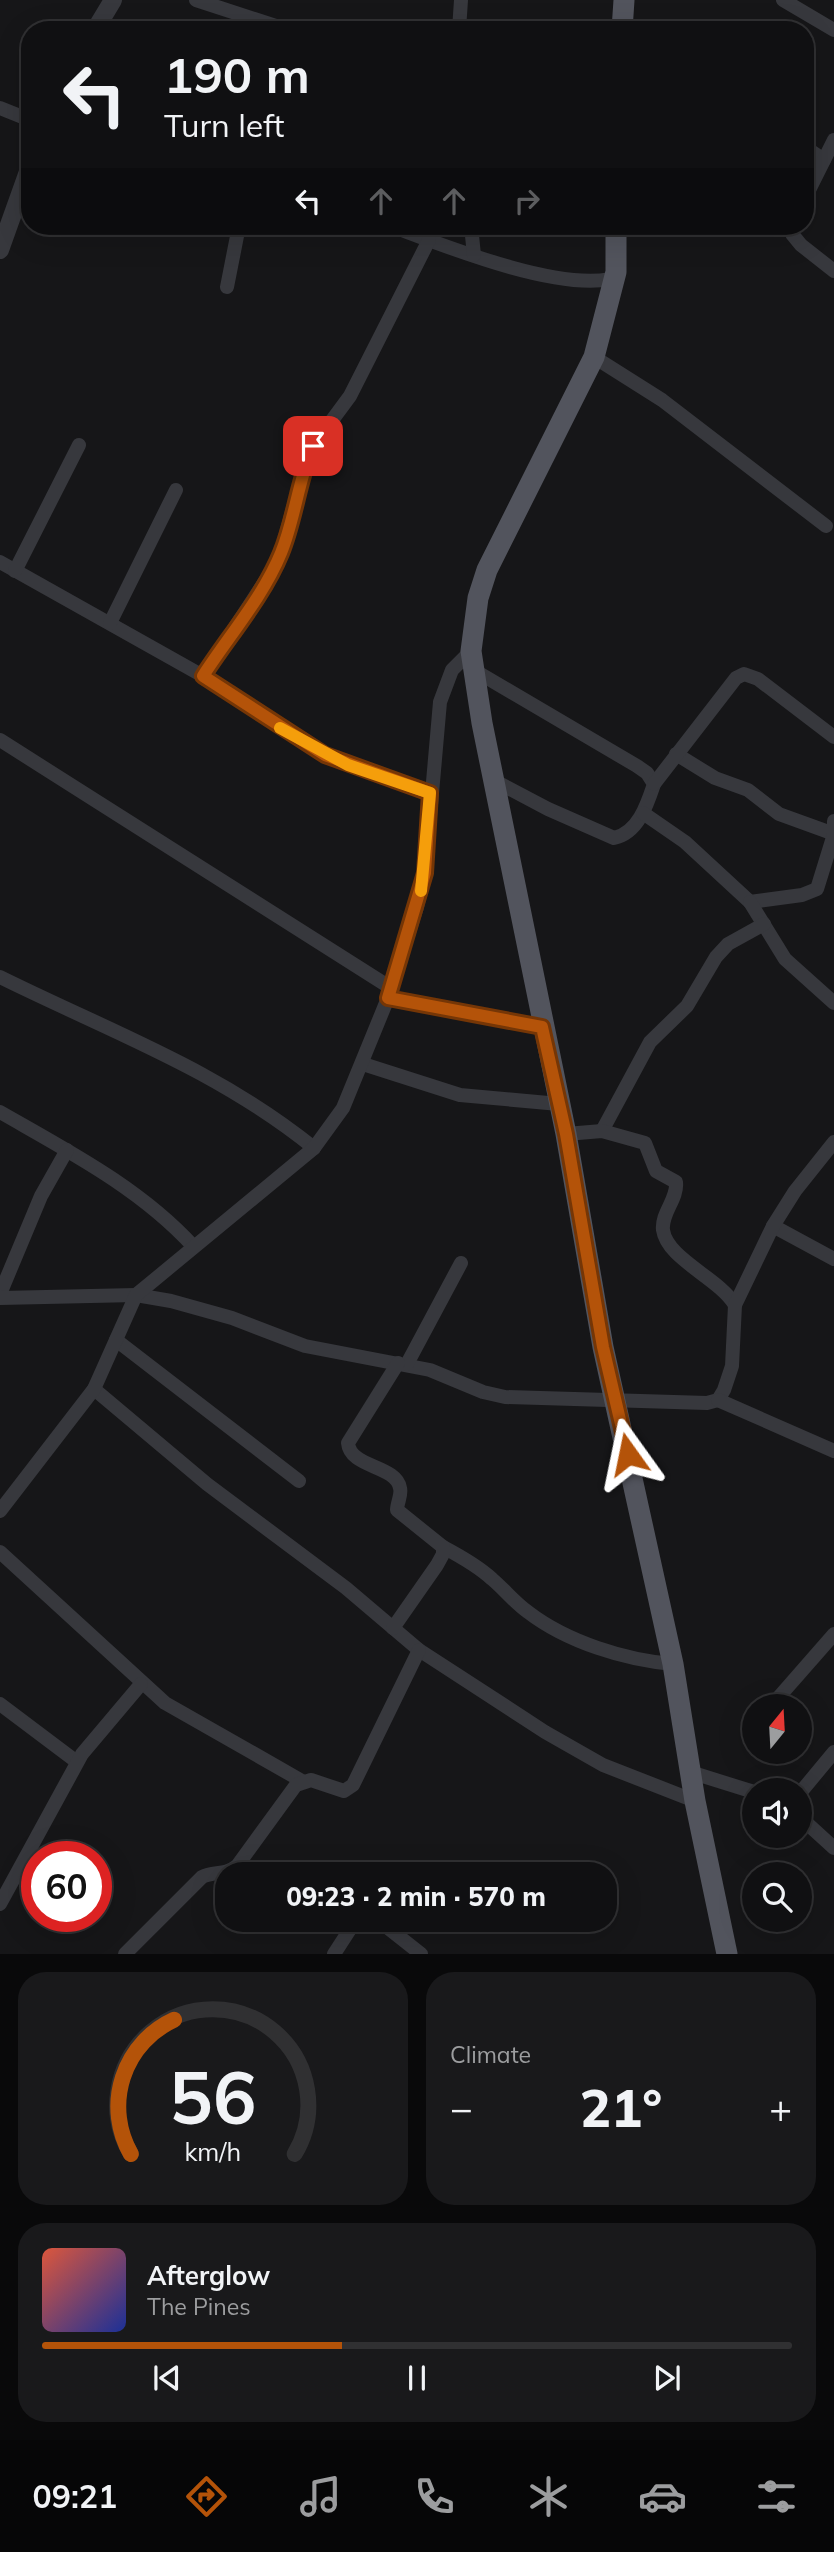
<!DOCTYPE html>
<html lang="en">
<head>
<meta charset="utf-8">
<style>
  :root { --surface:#101012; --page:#19191b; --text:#f1f3f6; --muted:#9c9d9f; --line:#303032; --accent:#b45309 }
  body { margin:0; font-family:Mulish,sans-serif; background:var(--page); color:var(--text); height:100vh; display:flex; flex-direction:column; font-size:26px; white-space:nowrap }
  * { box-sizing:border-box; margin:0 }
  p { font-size:23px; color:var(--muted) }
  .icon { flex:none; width:38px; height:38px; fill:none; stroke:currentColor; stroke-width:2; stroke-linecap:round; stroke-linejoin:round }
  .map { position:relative; height:1954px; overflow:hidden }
  .drawer { display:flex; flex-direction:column; gap:18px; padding:18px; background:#09090a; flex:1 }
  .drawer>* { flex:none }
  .top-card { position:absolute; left:21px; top:21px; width:793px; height:214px; border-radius:28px; box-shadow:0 7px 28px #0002,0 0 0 2px var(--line); background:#101012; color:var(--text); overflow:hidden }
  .needle { width:46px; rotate:18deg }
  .tools { position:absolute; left:742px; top:1694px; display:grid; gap:14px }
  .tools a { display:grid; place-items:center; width:70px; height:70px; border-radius:50%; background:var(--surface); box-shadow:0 7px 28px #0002,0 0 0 2px var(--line); font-size:35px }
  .speed { position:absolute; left:21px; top:1841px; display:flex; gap:14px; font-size:35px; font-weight:700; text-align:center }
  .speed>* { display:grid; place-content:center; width:91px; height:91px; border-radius:50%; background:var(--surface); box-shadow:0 7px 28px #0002,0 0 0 2px var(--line); line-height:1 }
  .speed .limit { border:10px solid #d22; background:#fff; color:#111 }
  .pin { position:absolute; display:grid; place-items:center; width:60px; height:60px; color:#fff; margin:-30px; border-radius:14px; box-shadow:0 4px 10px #0006 }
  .me { position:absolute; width:77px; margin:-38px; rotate:348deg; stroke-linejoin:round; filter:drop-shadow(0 0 5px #0008) }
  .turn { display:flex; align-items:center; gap:24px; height:147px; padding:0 28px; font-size:32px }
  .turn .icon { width:91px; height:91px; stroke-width:2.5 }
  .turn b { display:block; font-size:49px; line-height:60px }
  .lanes { display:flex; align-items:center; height:66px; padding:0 28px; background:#0003; justify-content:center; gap:35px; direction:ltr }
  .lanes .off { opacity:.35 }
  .big { font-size:52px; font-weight:800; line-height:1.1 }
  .drawer .card { flex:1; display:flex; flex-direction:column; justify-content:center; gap:10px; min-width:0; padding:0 24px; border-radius:28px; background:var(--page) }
  .drawer .dial { align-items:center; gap:0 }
  .dial svg { height:182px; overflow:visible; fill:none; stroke:var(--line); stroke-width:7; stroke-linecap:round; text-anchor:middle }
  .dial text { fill:var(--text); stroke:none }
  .song { display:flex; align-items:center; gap:21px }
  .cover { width:84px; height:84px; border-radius:10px; background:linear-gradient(135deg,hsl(10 70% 55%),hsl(230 70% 35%)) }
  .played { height:7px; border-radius:4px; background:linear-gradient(90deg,var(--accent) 40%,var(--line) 40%) }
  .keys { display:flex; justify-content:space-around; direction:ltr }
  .heat { display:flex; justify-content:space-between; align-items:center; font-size:38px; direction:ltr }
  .drawer .tiles { flex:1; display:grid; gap:18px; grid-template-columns:1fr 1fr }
  .card:last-child { grid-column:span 2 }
  .trip { position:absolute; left:215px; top:1862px; width:402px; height:70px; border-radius:28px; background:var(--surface); box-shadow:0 7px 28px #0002,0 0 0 2px var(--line); font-weight:800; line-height:70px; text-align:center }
  .tabs { display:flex; height:112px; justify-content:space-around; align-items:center; background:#060607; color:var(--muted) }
  .tabs .icon { width:49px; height:49px }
  .tabs .on { color:var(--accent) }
  .tabs b { font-size:32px; color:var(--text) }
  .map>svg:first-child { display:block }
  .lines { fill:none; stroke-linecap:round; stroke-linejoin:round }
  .minor { stroke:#37383d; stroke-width:14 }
  .tertiary { stroke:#37383d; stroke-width:18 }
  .primary { stroke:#52545d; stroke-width:21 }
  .route-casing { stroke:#753606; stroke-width:18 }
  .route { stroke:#b45309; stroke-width:12 }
  .slow { stroke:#f59e0b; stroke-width:12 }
</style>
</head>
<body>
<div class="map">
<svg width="834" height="1954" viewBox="0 0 834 1954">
  <rect width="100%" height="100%" fill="#161618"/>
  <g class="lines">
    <g class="minor">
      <polyline points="196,0 288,30"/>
      <polyline points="783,0 834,30"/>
      <polyline points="459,30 461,0"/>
      <polyline points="0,108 30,120"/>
      <polyline points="805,147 824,160"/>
      <polyline points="805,198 834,140"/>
      <path d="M 391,226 C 445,246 554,290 610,279"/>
      <polyline points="471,226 474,255"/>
      <polyline points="793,226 792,234 801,245 834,271"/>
      <polyline points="227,287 239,226"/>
      <polyline points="594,357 662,400 826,526"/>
      <polyline points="0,562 203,676 325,755 430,793"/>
      <polyline points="15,571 79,445"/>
      <polyline points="110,623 176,490"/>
      <path d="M 472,669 L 637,766 L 647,773 L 654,784 C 647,805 638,833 614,838 L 548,809 L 493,780"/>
      <polyline points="203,676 273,569 281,552 304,468 313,446 350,396 429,240"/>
      <polyline points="0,740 391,988"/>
      <polyline points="676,754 715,778 748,790 779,814 834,834"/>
      <polyline points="654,784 736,678 744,674 758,679 834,737"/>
      <polyline points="643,813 685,842 750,902 802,895 817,889 834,834 834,821"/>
      <polyline points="750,902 785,959 834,1003"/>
      <path d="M 0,977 C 111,1032 216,1069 314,1148"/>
      <polyline points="388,998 542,1027"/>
      <polyline points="363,1064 460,1095 559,1104"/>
      <path d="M 0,1112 C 68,1151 140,1188 193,1246"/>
      <polyline points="602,1131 650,1042 687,1006 716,957 728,944 764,924"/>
      <path d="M 566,1134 L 602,1131 L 645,1143 L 656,1171 L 676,1182 C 678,1199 661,1213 663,1230 C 667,1259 719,1278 735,1305"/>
      <polyline points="773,1226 834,1259"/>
      <polyline points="0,1294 41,1196 67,1150"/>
      <polyline points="0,1298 136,1295 171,1301 232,1318 305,1346 430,1370 483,1392 505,1397 707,1403 718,1400 724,1390 732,1366 735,1305 773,1226 795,1191 834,1142"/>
      <polyline points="116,1340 299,1481"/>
      <polyline points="407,1364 461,1263"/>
      <polyline points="94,1389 207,1484 346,1588 419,1650 545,1732 603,1765 695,1801"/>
      <polyline points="718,1400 834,1451"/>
      <polyline points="0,1511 94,1389 136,1295 314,1148 343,1108 388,998 417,907 425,873 440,702 452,670 471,651"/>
      <path d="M 443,1547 C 460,1556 478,1566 492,1579 C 505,1590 515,1603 528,1612 C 567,1642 625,1660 673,1664"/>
      <polyline points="0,1552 165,1703 302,1781"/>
      <path d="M 393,1628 L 437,1565 L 443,1554 L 443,1547 L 397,1510 C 397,1503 402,1495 400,1488 C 396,1465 350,1468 348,1443 L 398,1363"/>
      <polyline points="0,1704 77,1762"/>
      <polyline points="771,1706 834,1634"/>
      <polyline points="753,1727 754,1726"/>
      <polyline points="690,1772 754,1792"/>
      <polyline points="800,1793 834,1752"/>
      <polyline points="800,1817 834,1848"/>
      <polyline points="0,1904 82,1754 141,1684"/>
      <polyline points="378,1920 421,1954"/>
      <path d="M 125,1954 L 202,1877 C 214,1871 225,1876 237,1866 L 296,1785 L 311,1780 L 344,1791 L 353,1785 L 419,1650"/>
      <polyline points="334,1954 356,1920"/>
    </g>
    <g class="tertiary">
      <polyline points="95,30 113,0"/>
      <polyline points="0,250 30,166"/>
    </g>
    <g class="primary">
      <polyline points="622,30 624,0"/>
      <polyline points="616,226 616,272 594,357 487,570 478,598 471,651 482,723 566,1134 603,1347 673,1664 695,1801 727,1954"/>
    </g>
  </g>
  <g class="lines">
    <defs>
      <path id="route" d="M 313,446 C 298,481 295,519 281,553 C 263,597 228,637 203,676 L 325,755 L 430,793 L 425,873 L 388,998 L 542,1027 L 566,1134 L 603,1347 L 628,1454"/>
    </defs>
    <use href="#route" class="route-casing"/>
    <use href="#route" class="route"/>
    <polyline class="slow" points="280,728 348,765 430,793 421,891"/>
  </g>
</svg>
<div class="tools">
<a><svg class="needle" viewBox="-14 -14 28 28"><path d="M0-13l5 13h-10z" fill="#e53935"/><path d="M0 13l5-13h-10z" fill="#9c9d9f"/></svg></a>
<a><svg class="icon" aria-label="sound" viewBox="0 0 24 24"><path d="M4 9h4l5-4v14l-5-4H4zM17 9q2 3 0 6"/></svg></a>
<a><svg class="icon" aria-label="search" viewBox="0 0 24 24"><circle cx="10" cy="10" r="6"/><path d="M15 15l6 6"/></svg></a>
</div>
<div class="speed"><div class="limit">60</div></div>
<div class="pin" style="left:313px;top:446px;background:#d93025"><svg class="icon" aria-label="arrive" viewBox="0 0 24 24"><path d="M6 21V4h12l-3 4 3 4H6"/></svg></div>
<svg class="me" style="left:628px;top:1454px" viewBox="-20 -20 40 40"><path d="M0-17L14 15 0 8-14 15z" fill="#b45309" stroke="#fff" stroke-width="4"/></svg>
<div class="trip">09:23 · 2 min · 570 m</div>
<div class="top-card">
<div class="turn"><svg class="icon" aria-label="left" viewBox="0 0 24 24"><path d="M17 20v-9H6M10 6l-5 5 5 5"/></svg><div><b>190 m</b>Turn left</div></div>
<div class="lanes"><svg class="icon" aria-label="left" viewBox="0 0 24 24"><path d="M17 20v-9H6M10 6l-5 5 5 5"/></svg><svg class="icon off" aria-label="ahead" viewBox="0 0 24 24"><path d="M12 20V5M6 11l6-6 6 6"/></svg><svg class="icon off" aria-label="ahead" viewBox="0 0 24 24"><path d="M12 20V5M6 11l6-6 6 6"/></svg><svg class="icon off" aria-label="right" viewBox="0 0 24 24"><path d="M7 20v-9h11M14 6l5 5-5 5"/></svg></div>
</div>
</div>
<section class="drawer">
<div class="tiles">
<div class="card dial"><svg viewBox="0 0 100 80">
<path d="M14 69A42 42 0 1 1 86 69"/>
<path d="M14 69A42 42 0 0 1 33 10" stroke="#b45309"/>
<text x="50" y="56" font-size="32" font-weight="700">56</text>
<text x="50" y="72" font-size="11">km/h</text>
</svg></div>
<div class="card"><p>Climate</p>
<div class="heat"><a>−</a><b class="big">21°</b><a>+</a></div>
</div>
<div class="card">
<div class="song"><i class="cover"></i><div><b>Afterglow</b><p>The Pines</p></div></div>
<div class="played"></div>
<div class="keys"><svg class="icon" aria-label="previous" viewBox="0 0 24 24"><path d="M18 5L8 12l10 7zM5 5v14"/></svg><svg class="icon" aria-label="pause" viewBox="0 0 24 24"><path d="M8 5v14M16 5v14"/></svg><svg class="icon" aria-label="next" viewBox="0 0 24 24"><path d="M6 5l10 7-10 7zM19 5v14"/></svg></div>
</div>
</div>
</section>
<nav class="tabs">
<b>09:21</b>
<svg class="icon on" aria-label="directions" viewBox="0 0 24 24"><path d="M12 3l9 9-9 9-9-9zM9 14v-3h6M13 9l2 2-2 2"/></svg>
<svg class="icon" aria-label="music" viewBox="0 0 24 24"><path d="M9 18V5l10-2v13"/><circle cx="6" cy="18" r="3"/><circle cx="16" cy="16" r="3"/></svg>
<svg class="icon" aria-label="phone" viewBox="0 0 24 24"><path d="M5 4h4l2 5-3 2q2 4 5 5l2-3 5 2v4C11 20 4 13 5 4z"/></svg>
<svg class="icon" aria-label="climate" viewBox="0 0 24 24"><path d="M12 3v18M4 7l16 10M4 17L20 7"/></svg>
<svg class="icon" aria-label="car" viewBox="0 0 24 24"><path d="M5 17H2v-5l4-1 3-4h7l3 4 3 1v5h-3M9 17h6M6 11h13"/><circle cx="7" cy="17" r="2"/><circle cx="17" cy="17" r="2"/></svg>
<svg class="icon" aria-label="filters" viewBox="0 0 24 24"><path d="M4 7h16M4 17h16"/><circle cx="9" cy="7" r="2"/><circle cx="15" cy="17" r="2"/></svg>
</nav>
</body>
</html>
